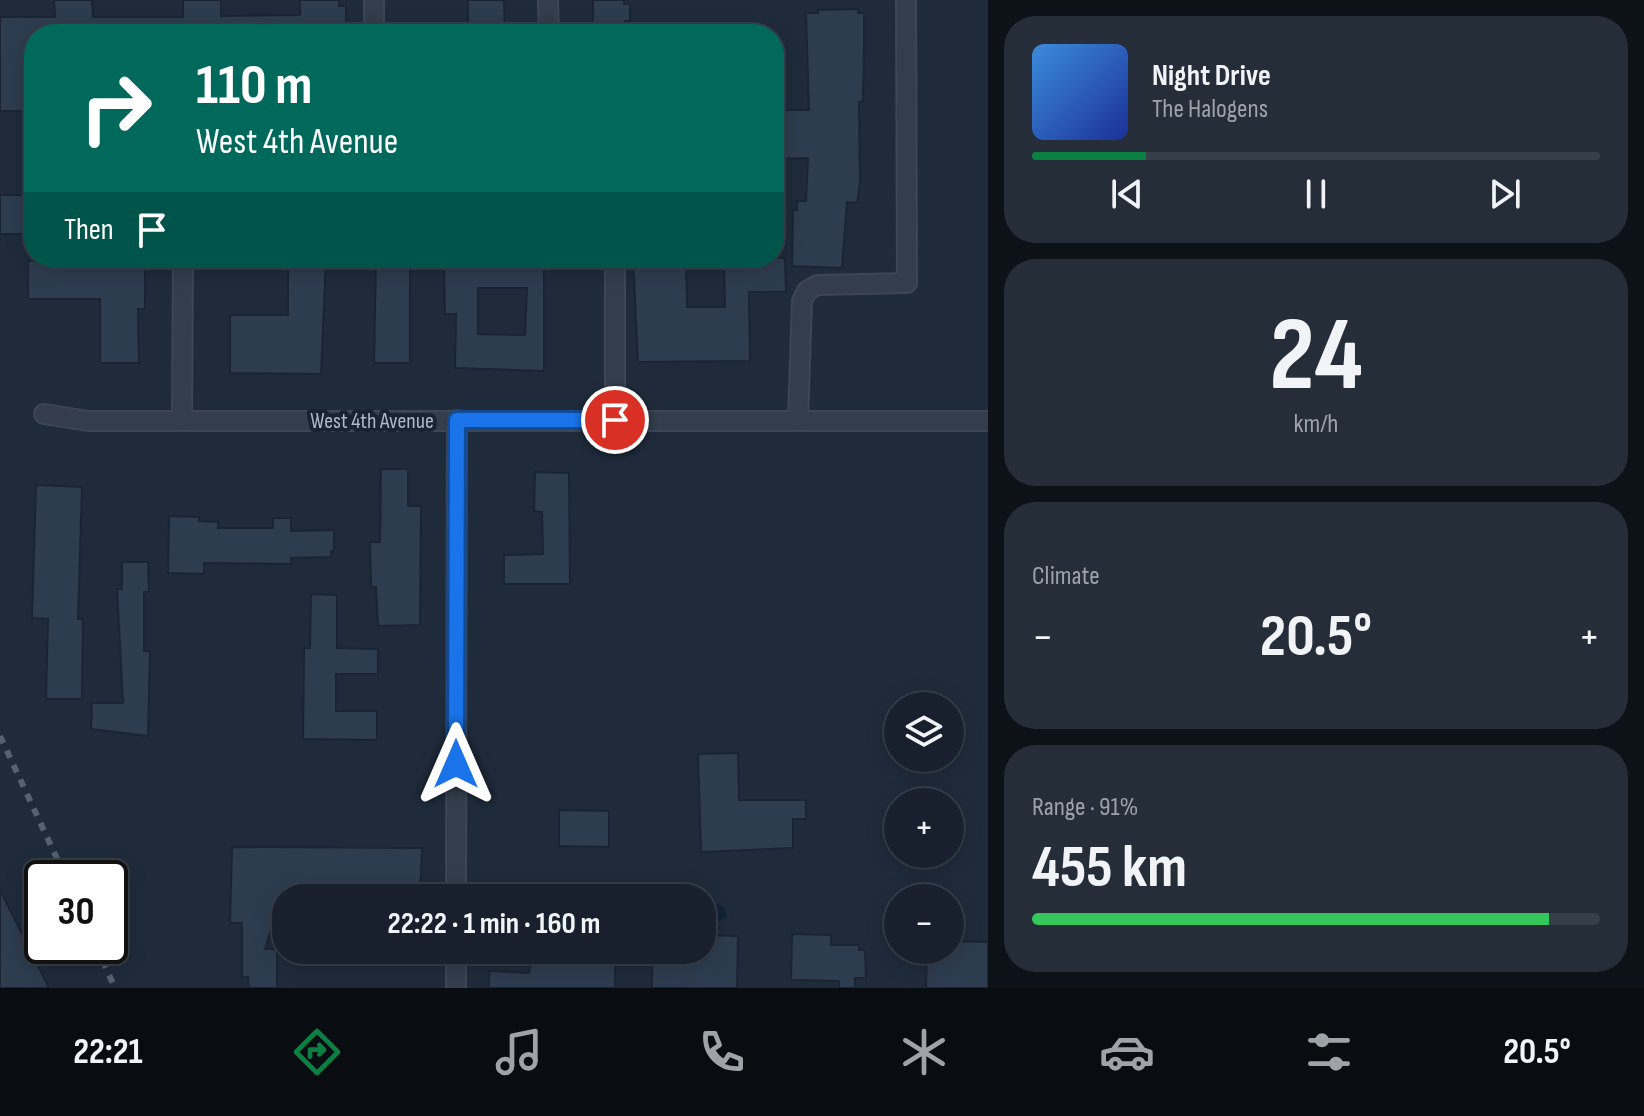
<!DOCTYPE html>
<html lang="en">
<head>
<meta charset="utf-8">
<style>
  :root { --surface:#17202c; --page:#242d38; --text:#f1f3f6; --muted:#9ea3a9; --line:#363e48; --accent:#0b8043 }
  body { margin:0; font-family:"Sofia Sans Condensed",sans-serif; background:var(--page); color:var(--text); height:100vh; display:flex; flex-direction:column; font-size:30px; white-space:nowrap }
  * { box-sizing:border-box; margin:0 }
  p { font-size:26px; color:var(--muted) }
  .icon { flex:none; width:44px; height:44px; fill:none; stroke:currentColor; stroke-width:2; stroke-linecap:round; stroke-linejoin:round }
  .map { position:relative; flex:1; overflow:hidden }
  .panel { display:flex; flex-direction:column; gap:16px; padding:16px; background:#0d1218; width:656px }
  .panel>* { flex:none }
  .hud { position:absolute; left:24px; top:24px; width:760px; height:244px; border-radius:32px; box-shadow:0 4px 20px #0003,0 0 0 2px var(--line); background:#00695c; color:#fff; overflow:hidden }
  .fabs { position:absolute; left:884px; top:692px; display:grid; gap:16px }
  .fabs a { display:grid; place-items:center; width:80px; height:80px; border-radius:50%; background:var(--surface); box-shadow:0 4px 20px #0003,0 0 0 2px var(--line); font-size:40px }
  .speed { position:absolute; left:24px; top:860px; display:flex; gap:16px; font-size:40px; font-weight:700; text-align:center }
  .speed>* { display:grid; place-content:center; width:104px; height:104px; border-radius:50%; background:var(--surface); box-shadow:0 4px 20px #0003,0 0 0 2px var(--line); line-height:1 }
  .speed .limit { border:4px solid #111; border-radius:12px; background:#fff; color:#111 }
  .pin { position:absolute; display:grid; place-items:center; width:68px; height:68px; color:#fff; margin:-34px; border:4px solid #fff; border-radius:50%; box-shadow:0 2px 8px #0007 }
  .me { position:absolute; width:88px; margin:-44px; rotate:0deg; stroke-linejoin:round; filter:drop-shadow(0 0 6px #0008) }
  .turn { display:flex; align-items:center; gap:28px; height:168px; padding:0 40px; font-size:36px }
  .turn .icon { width:104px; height:104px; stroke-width:2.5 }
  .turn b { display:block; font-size:56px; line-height:68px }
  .then { display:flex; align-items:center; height:76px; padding:0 40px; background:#0003; gap:16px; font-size:30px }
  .big { font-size:60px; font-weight:700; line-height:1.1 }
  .panel .tile { flex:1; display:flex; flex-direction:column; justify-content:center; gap:12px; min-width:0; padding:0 28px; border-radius:32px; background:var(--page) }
  .panel .dial { align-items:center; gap:0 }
  .dial b { font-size:104px; line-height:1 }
  .song { display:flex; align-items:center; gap:24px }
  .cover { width:96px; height:96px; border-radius:12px; background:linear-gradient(135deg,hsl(210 70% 55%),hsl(230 70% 35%)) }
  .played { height:8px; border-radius:4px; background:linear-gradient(90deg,var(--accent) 20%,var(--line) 20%) }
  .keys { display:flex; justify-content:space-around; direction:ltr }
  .heat { display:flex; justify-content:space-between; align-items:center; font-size:44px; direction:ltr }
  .charge { height:12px; border-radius:6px; background:linear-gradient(90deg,#34c759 91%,var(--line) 0) }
  .trip { position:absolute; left:272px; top:884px; width:444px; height:80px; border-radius:32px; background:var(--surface); box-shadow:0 4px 20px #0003,0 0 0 2px var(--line); font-weight:700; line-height:80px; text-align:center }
  .tabs { display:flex; height:128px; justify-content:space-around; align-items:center; background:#090d12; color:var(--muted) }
  .tabs .icon { width:56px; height:56px }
  .tabs .current { color:var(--accent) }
  .tabs b { font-size:36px; color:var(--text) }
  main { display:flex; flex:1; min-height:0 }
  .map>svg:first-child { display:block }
  .water { fill:#12223a }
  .building { fill:#2e3c50; stroke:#1b2432; stroke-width:2; fill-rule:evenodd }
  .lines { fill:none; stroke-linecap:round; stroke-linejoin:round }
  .minor-casing { stroke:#3c4655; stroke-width:22 }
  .minor { stroke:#333d4c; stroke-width:18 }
  .rail { stroke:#556173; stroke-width:6; stroke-dasharray:8 8; stroke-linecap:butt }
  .route-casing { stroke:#114b97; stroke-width:20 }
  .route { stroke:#1a73e8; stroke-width:14 }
  .labels { text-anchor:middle; stroke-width:8; stroke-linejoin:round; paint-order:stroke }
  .street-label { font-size:22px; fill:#aeb8c8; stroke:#192230 }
</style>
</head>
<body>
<main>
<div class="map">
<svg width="988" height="988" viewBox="0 0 988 988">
  <rect width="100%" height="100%" fill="#1f2b3b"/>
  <polygon class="water" points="718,904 726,909 726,917 702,931 702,910"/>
  <g class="building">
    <polygon points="54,0 92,0 93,17 183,17 183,0 221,0 221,16 300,15 300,0 339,0 339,6 346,6 346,34 34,34 34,111 0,111 0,17 55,17"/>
    <polygon points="468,0 504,0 505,34 468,34"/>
    <polygon points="593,0 624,0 624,4 630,4 630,21 625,21 625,34 593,34"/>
    <polygon points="858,9 858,13 864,13 864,47 863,101 859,102 860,184 857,203 847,202 842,268 792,266 793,210 797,210 797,201 806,201 808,158 774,159 774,110 809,110 806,13 818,13 818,10"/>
    <rect x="0" y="195" width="34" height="39"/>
    <polygon points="288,258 326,258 321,374 230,373 230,315 288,315"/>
    <polygon points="376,258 410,258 410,363 374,363"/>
    <path d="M 444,258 L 544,258 L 544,371 L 455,368 L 456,314 L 445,314 ZM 478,288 L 527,288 L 525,335 L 478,334 Z"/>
    <polygon points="633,258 686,258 687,307 725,307 724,258 785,258 786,292 749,292 750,361 638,362"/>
    <polygon points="28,261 145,261 145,309 138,309 139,363 100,363 100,299 28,299"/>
    <polygon points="381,469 408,469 408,506 421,506 420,625 378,626 376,587 371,587 370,542 380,542"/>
    <polygon points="535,472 569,473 570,584 504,584 504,555 543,554 542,512 534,511"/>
    <polygon points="36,485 82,487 78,619 83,619 82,699 46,699 48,619 32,618"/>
    <polygon points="169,516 199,517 199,521 218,522 218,528 273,528 273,518 291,518 291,531 334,530 334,551 331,551 331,557 291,558 291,564 204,563 204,574 168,573"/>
    <polygon points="122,562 148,562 149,592 144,592 144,651 150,651 148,736 91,729 92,703 123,703 117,589 122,589"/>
    <polygon points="311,594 337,595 337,648 378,649 378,674 336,674 336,711 377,711 377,740 303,739 304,648 310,648"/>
    <polygon points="738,753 739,800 806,800 806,819 793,819 793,848 701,852 698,754"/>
    <polygon points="559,810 609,811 609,847 559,846"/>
    <polygon points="232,847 422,848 420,898 286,898 286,916 275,917 265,949 277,949 277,988 249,988 248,977 242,977 242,923 230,923"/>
    <polygon points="0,890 49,988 0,988"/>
    <polygon points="792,934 831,935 831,945 859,945 859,950 865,950 866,978 855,978 855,988 839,988 839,981 791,980"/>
    <polygon points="702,935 738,936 737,988 652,988 652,950 702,950"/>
    <polygon points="950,941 988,942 988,988 926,988 927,950 950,950"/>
    <polygon points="533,950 592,950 592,964 615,965 615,988 489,988 489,971 529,973"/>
  </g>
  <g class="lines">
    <defs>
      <g id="minor">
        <polyline points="374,0 374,34"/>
        <polyline points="548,0 549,34"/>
        <polyline points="44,414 88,421 988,421"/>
        <polyline points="615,420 615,258"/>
        <polyline points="182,421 183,258"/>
        <polyline points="798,421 802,301 807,291 817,285 907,283 906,0"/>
        <polyline points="456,898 457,420"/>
        <polyline points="456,988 456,950"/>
      </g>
    </defs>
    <use href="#minor" class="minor-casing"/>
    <use href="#minor" class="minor"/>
    <g class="rail">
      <polyline points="0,736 66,878"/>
      <polyline points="96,946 115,988"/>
    </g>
  </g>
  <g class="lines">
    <defs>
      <polyline id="route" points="456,764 457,420 615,420"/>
    </defs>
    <use href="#route" class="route-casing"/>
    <use href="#route" class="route"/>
  </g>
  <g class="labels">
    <g class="street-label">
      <text x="372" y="428">West 4th Avenue</text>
    </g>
  </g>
</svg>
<div class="fabs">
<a><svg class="icon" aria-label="layers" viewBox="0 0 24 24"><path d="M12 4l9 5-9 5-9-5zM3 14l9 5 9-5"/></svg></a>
<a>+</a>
<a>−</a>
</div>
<div class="speed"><div class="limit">30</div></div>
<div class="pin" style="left:615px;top:420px;background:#d93025"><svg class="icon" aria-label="arrive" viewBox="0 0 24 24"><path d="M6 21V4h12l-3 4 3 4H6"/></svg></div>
<svg class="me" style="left:456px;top:764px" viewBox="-20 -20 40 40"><path d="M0-17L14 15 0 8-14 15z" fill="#1a73e8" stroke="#fff" stroke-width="4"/></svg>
<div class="trip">22:22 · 1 min · 160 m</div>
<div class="hud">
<div class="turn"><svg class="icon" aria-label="right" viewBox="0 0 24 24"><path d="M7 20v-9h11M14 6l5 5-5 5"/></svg><div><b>110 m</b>West 4th Avenue</div></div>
<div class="then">Then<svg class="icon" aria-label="arrive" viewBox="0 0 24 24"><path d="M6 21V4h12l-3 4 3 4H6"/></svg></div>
</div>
</div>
<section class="panel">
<div class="tile">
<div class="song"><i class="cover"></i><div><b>Night Drive</b><p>The Halogens</p></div></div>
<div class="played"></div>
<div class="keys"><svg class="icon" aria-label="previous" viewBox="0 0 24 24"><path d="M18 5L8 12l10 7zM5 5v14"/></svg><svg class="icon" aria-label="pause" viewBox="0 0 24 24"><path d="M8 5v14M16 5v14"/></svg><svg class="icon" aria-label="next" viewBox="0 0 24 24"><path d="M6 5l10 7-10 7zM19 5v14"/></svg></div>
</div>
<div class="tile dial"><b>24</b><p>km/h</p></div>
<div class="tile"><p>Climate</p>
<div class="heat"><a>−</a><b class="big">20.5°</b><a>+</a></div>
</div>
<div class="tile"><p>Range · 91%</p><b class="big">455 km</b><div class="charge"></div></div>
</section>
</main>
<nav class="tabs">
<b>22:21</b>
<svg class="icon current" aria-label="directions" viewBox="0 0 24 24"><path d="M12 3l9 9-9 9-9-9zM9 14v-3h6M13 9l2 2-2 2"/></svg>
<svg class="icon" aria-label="music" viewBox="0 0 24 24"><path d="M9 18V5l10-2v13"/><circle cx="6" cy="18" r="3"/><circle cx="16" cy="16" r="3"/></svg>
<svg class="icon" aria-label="phone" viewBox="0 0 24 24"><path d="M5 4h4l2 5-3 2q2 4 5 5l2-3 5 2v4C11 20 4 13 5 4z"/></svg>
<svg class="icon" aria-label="climate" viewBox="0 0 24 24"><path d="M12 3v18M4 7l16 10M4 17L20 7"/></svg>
<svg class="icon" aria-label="car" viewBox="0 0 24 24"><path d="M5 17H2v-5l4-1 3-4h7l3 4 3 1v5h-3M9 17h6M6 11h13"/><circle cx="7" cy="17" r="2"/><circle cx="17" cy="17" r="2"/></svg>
<svg class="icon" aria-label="filters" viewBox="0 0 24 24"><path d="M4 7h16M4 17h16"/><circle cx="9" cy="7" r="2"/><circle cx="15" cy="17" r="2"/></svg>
<b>20.5°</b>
</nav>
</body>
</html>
